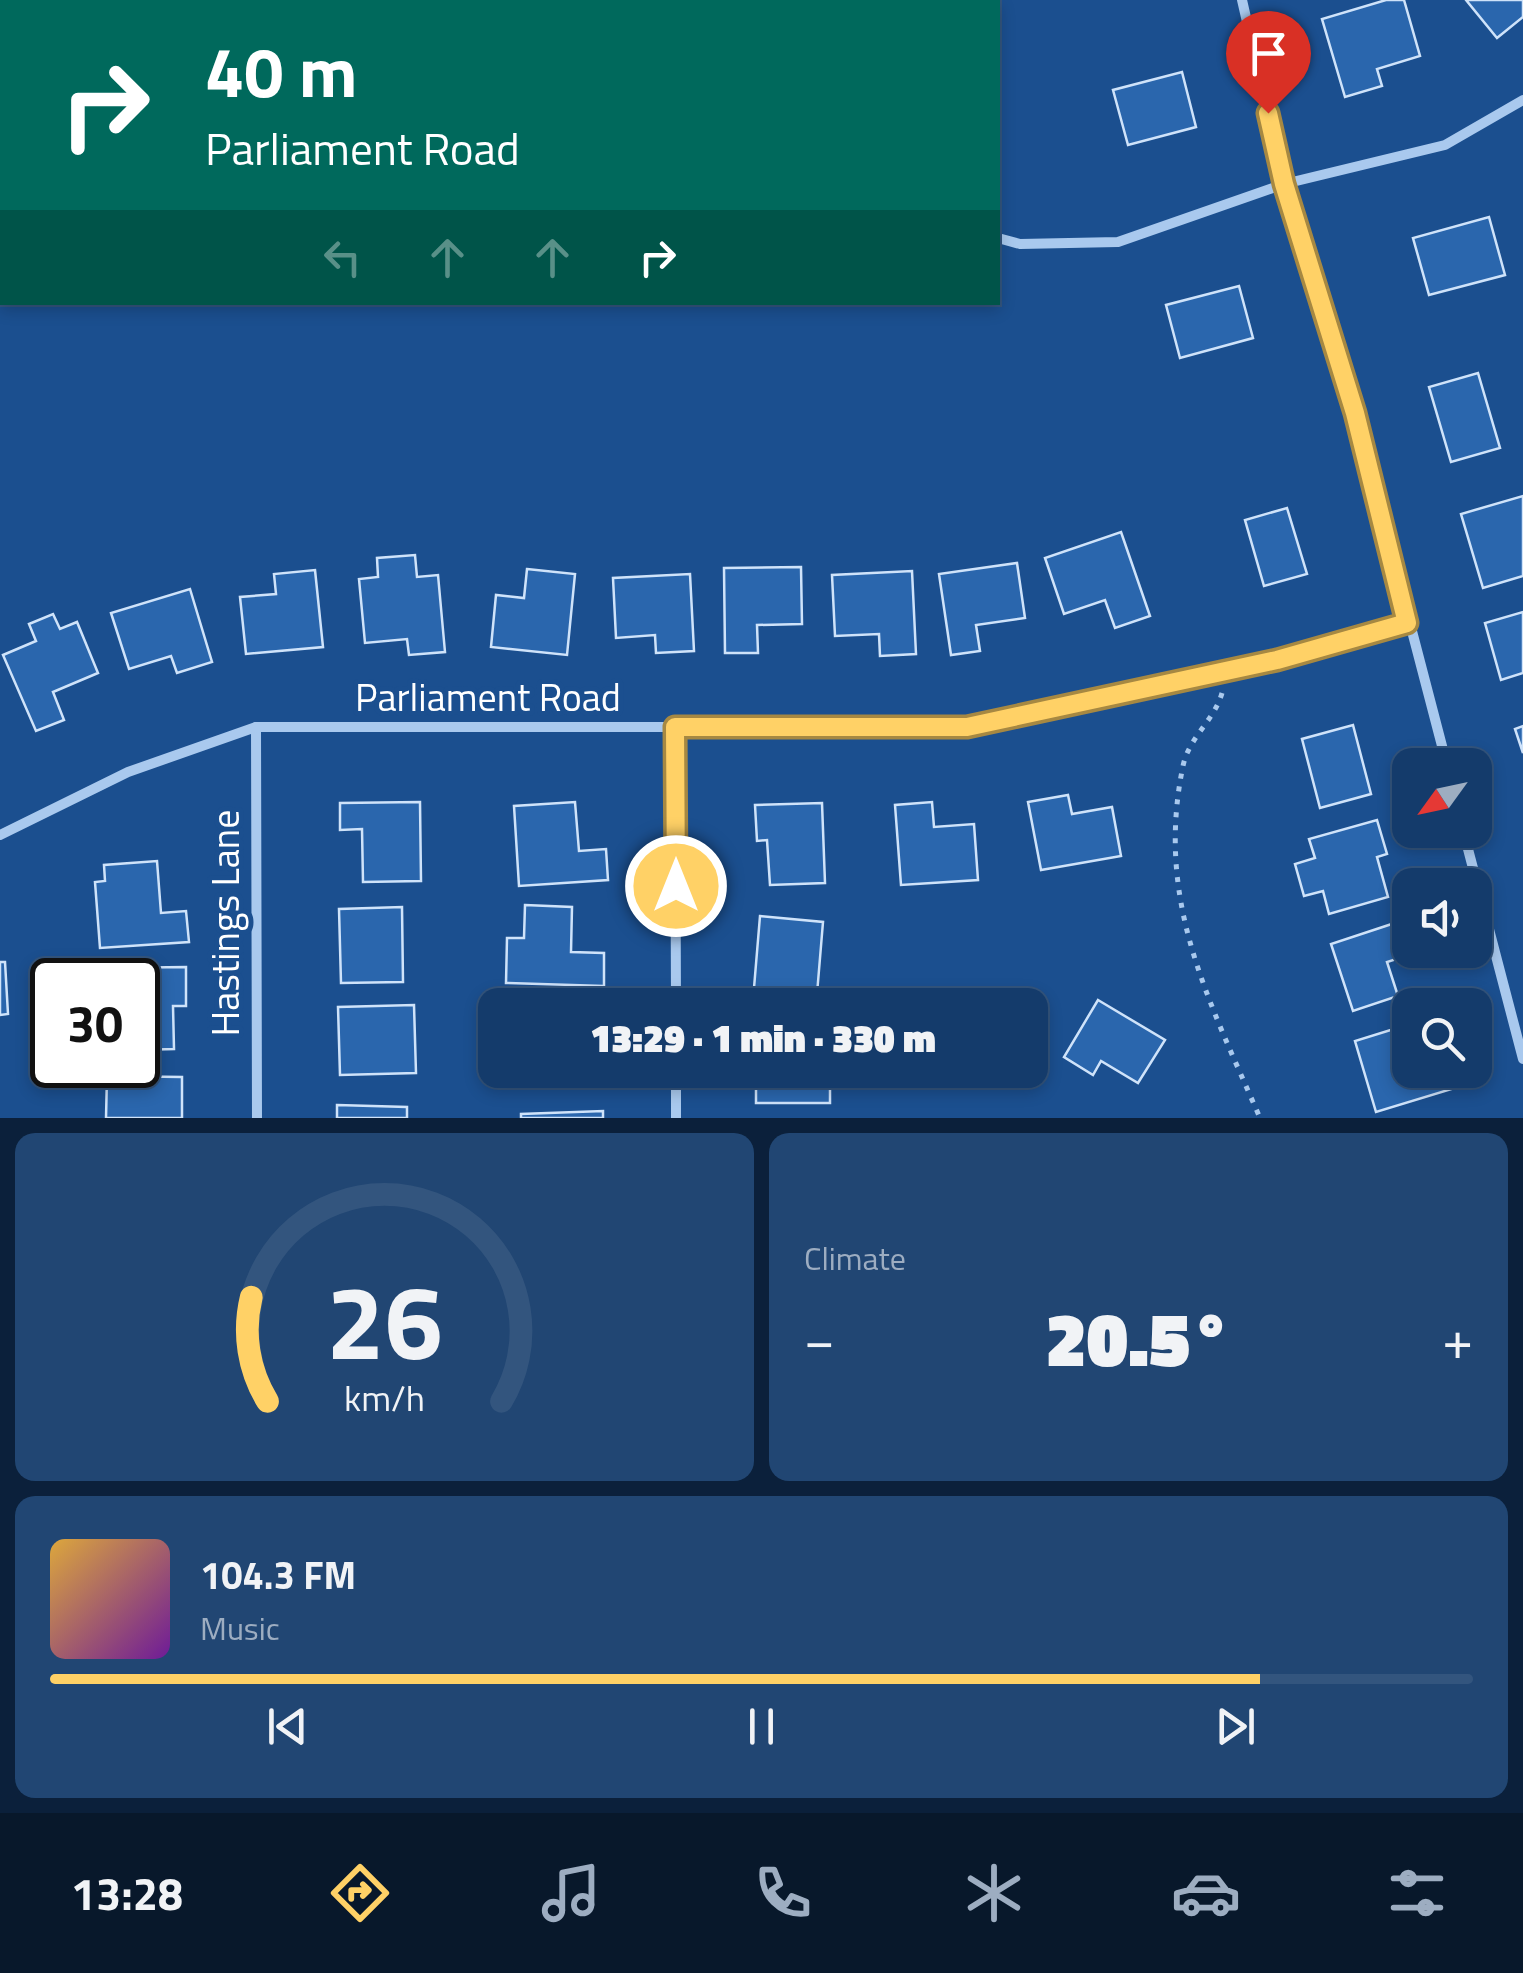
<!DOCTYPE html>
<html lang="en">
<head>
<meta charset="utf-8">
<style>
  :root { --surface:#143b6b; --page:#214673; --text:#f1f3f6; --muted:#9dadc1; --line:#33557e; --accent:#ffd166 }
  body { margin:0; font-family:"Titillium Web",sans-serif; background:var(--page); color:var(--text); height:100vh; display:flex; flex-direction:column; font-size:38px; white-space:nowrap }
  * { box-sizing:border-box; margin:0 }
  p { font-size:32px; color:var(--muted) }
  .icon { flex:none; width:55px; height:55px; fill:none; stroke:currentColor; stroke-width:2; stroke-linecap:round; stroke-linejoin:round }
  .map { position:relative; height:1118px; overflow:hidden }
  .drawer { display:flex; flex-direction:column; gap:15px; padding:15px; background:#0b203b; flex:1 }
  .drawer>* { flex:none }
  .guide { position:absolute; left:0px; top:0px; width:1000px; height:305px; box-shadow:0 5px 15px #0003,0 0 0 2px var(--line); background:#00695c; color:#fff; overflow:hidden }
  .needle { width:65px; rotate:237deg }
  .buttons { position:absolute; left:1392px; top:748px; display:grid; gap:20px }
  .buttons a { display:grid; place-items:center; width:100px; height:100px; border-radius:20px; background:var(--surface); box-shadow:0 5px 15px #0003,0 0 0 2px var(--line); font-size:50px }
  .speed { position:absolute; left:30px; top:958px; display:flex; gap:20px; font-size:50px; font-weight:700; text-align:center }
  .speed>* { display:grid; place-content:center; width:130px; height:130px; border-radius:50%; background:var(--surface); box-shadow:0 5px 15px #0003,0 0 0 2px var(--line); line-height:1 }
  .speed .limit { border:5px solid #111; border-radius:15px; background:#fff; color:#111 }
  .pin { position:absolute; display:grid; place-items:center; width:85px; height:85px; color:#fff; margin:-102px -42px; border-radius:50% 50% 50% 0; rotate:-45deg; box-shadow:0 0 10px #0007 }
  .pin .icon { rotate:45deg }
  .me { position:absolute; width:110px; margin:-55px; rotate:0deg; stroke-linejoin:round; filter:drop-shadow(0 0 8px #0008) }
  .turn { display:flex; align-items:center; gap:35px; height:210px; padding:0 40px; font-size:45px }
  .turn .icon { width:130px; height:130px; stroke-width:2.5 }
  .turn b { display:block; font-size:70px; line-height:85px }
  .lanes { display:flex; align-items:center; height:95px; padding:0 40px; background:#0003; justify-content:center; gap:50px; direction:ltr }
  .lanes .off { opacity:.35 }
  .big { font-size:75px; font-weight:800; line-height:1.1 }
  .drawer .widget { flex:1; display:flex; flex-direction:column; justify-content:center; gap:15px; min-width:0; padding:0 35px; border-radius:20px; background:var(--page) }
  .drawer .dial { align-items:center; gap:0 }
  .dial svg { height:260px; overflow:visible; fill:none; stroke:var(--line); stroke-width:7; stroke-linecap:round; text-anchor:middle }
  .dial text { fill:var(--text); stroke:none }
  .song { display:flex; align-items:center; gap:30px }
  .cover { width:120px; height:120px; border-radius:15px; background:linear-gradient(135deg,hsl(40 70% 55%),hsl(280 70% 35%)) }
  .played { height:10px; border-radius:5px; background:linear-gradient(90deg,var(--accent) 85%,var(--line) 85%) }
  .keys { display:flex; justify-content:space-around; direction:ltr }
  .heat { display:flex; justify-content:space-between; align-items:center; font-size:55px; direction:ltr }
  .drawer .tiles { flex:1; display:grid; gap:15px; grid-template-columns:1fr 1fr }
  .widget:last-child { grid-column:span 2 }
  .trip { position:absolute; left:478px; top:988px; width:570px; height:100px; border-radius:20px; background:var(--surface); box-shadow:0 5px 15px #0003,0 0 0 2px var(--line); font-weight:800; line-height:100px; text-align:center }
  .tabs { display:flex; height:160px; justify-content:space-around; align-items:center; background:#08182b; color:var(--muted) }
  .tabs .icon { width:70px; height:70px }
  .tabs .active { color:var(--accent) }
  .tabs b { font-size:45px; color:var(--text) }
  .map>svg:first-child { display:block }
  .water { fill:#123a6d; stroke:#9cc4f0; stroke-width:2.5 }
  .building { fill:#2a66ad; stroke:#cfe3fa; stroke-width:2.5 }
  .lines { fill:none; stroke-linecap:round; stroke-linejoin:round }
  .path { stroke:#a9c9ee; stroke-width:5; stroke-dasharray:5 8; stroke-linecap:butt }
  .street { stroke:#a9c9ee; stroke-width:10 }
  .route-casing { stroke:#a68842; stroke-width:25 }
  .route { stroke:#ffd166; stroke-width:18 }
  .labels { text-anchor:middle; stroke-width:10; stroke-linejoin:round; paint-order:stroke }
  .street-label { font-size:38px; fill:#fff; stroke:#1b4f8f }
</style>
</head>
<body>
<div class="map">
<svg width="1523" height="1118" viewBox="0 0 1523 1118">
  <rect width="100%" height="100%" fill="#1b4f8f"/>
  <polygon class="water" points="0,0 595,0 2,2 2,48"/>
  <g class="building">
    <polygon points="1386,0 1404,0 1420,56 1377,69 1382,86 1345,97 1322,19"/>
    <polygon points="1466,0 1523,0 1523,17 1497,38"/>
    <polygon points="1182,72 1196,127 1128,145 1113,90"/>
    <polygon points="1489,217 1505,275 1429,295 1413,238"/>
    <polygon points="1239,286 1253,338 1180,358 1166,305"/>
    <polygon points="1478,373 1500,448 1451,462 1429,387"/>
    <polygon points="1523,496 1523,576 1483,588 1461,514"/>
    <polygon points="1287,508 1307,574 1264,586 1245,520"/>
    <polygon points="1121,532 1150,616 1115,628 1105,600 1064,614 1045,558"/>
    <polygon points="415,555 417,577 438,575 445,652 409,655 407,639 365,643 359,579 378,577 377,558"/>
    <polygon points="1017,563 1025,618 976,625 980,651 951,655 939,574"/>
    <polygon points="801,567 802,624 757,625 758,653 725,653 724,568"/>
    <polygon points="527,569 575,574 567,655 491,647 496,595 524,598"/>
    <polygon points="315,570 323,647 246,654 240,597 276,594 274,574"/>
    <polygon points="912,571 916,654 880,656 879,634 835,636 832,575"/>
    <polygon points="690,574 694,651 656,653 655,635 616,638 613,578"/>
    <polygon points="190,589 212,662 177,673 171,656 129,669 111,613"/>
    <polygon points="1523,612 1523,673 1501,680 1485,623"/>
    <polygon points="53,614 60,629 77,622 98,673 53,692 64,720 36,731 3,655 36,641 29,624"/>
    <polygon points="1353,725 1371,794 1320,808 1302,739"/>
    <polygon points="1523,726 1523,753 1515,729"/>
    <polygon points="1068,795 1072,814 1112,807 1121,856 1041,870 1028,802"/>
    <polygon points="420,802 421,881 363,882 362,829 340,830 340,803"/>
    <polygon points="575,802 579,851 606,849 608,880 519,886 514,806"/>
    <polygon points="932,802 934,827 974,824 978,880 901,885 895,805"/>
    <polygon points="822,803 825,883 770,885 767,840 757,841 755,805"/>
    <polygon points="1377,820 1387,854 1377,857 1388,897 1329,914 1323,891 1304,896 1295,864 1315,858 1309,839"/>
    <polygon points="157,861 161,913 186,911 189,942 100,948 95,882 105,881 104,865"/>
    <polygon points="525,905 572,907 571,952 604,953 604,986 506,983 507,938 524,938"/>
    <polygon points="402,907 403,982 341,983 339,909"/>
    <polygon points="760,916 823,922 817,994 754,988"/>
    <polygon points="1404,920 1410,950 1415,953 1387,962 1398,996 1353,1011 1331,944"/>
    <polygon points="0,962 5,962 8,1014 0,1015"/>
    <polygon points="186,967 186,1006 173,1006 174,1049 138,1050 138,980 109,980 109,968"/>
    <polygon points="1098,1000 1165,1040 1138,1083 1101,1061 1093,1075 1064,1057"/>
    <polygon points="414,1005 416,1073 340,1075 338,1007"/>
    <polygon points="1410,1024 1410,1070 1450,1070 1455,1088 1376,1112 1355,1041"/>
    <polygon points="520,1070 571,1070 571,1085 520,1086"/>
    <rect x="756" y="1070" width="74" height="33"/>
    <polygon points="107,1076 182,1077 182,1118 106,1118"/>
    <polygon points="337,1105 407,1107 407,1118 337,1118"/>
    <polygon points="603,1111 603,1118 521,1118 521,1114"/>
  </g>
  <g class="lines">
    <g class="path">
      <polyline points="0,225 2,224"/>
      <path d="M 1222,693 C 1214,721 1189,737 1183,766 C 1155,900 1208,998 1260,1118"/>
    </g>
    <g class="street">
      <polyline points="1242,0 1284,184 1355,413 1447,765"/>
      <polyline points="998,238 1020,244 1118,242 1284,184 1445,145 1523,100"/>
      <polyline points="256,727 257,1118"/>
      <polyline points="675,727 676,1005"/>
      <polyline points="1463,830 1523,1059"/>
      <polyline points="0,835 128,772 256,727 967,727 1277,660 1407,623"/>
      <polyline points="676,1070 676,1118"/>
    </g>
  </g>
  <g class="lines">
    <defs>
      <polyline id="route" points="676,886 675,727 967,727 1277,660 1407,623 1355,413 1284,184 1268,113"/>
    </defs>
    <use href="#route" class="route-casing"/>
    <use href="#route" class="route"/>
  </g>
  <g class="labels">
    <g class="street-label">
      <text x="488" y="711">Parliament Road</text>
      <text transform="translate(226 923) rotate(-90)" y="13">Hastings Lane</text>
    </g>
  </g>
</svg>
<div class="buttons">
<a><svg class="needle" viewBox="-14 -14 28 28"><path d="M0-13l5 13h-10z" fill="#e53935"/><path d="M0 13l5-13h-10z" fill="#9dadc1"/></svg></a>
<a><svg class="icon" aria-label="sound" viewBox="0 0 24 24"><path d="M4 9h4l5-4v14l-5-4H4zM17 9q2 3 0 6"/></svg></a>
<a><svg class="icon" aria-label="search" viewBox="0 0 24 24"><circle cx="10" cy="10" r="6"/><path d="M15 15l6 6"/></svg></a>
</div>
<div class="speed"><div class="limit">30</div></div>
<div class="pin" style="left:1268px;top:113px;background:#d93025"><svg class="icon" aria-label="arrive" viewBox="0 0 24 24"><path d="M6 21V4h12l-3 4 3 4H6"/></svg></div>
<svg class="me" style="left:676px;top:886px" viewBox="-20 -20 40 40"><circle r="17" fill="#ffd166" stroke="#fff" stroke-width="3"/><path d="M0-11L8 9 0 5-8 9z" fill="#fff"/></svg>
<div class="trip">13:29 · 1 min · 330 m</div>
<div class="guide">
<div class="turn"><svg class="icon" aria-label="right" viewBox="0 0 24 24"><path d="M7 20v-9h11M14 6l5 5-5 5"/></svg><div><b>40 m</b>Parliament Road</div></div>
<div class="lanes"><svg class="icon off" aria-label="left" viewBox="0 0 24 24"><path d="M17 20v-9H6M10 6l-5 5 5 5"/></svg><svg class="icon off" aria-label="ahead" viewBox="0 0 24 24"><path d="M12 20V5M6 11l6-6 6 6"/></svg><svg class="icon off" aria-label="ahead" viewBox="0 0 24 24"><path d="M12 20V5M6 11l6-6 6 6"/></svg><svg class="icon" aria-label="right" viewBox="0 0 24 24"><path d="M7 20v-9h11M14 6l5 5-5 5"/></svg></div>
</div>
</div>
<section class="drawer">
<div class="tiles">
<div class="widget dial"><svg viewBox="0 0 100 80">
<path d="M14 69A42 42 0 1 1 86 69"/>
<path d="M14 69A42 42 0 0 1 9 37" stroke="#ffd166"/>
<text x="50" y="56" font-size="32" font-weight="700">26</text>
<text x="50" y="72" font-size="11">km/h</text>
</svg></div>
<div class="widget"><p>Climate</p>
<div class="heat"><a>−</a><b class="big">20.5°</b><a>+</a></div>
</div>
<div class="widget">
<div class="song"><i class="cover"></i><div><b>104.3 FM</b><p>Music</p></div></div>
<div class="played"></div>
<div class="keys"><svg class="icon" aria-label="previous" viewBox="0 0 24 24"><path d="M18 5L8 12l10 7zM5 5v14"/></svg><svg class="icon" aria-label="pause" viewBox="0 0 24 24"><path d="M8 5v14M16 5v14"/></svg><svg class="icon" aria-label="next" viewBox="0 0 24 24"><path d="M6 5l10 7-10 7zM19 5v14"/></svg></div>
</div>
</div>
</section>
<nav class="tabs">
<b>13:28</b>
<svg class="icon active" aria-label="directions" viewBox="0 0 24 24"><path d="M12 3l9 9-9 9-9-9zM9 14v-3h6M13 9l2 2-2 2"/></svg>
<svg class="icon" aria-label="music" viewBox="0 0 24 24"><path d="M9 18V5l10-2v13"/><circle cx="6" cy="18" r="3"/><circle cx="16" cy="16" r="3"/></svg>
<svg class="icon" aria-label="phone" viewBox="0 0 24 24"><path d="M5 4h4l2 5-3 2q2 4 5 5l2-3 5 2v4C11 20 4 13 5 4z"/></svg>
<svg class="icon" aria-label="climate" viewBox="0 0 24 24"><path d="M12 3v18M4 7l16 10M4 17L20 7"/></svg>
<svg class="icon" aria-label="car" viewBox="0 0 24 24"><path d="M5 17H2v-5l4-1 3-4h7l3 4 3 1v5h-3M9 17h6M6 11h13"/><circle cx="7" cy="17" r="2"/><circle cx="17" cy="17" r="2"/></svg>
<svg class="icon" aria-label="filters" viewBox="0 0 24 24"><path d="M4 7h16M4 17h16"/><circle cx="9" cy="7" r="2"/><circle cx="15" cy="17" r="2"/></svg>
</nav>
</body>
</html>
